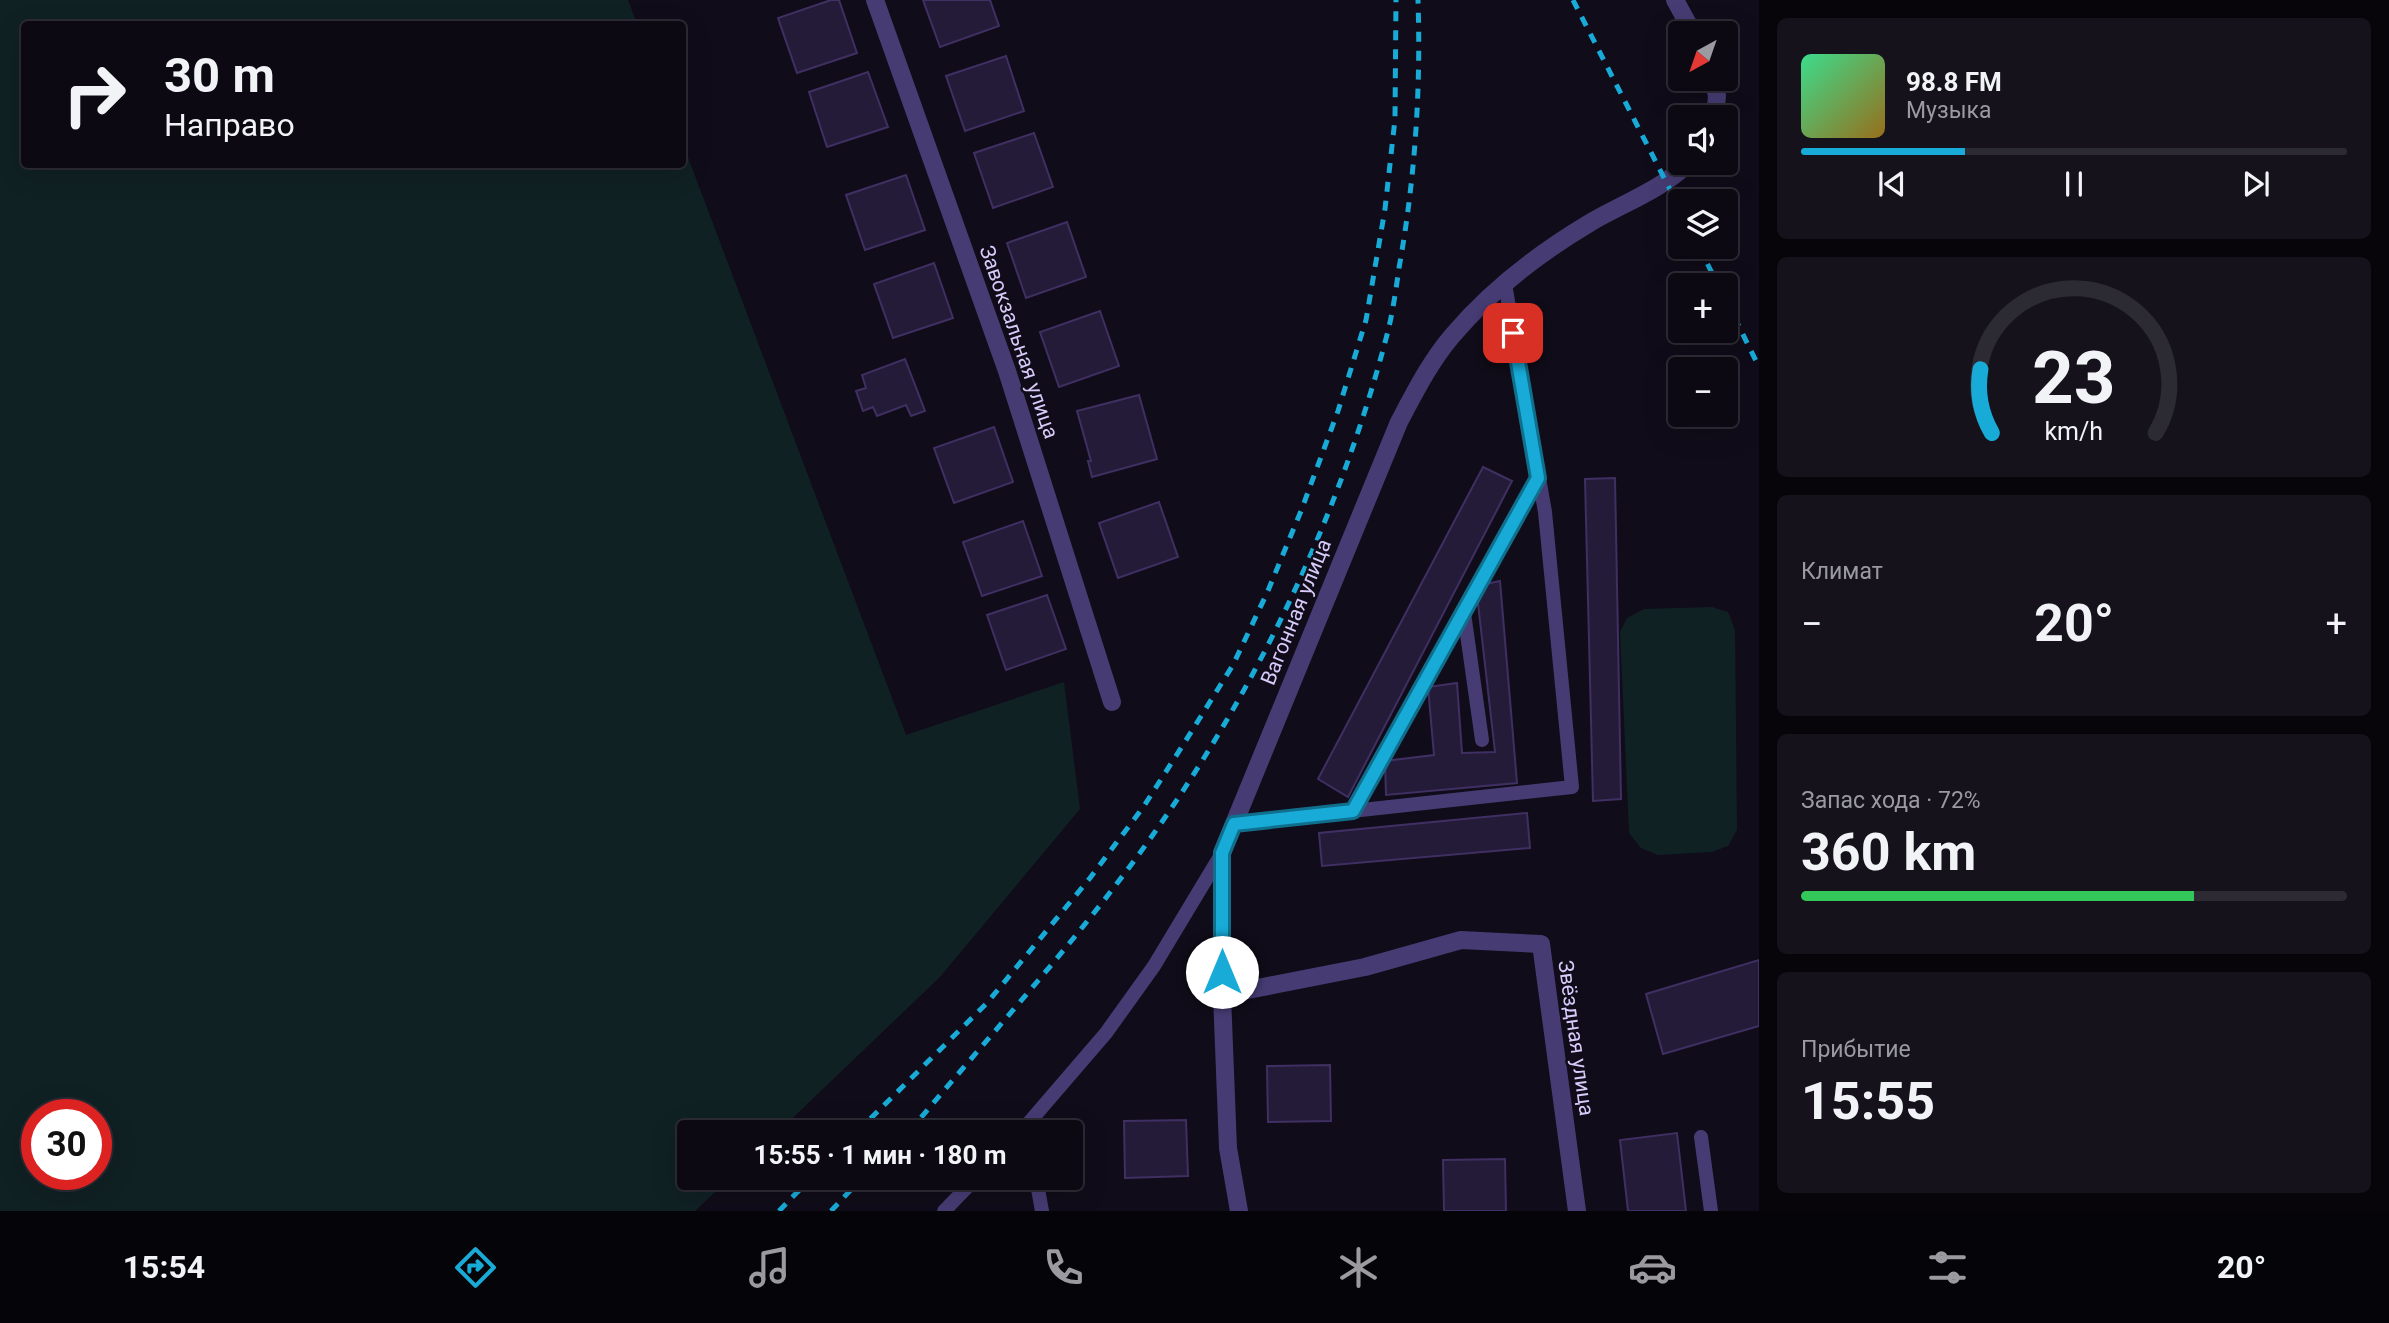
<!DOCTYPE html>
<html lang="ru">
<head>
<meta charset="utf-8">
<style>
  :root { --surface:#0c0913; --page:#15121c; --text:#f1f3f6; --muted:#9a9aa0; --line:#2c2a33; --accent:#18abd8 }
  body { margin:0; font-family:Roboto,sans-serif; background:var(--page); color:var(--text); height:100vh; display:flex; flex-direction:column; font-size:26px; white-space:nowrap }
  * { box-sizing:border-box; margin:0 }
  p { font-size:23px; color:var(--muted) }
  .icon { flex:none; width:38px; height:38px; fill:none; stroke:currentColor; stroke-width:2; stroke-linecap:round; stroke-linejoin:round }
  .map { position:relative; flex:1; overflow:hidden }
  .drawer { display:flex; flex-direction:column; gap:18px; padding:18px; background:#07050a; width:630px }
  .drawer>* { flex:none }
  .hud { position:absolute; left:21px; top:21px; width:665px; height:147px; border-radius:7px; box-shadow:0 7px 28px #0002,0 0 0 2px var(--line); background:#0c0913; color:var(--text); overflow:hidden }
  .needle { width:46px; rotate:220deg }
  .fabs { position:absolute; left:1668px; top:21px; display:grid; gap:14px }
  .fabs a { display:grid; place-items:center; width:70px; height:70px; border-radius:7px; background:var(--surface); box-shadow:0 7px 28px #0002,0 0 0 2px var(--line); font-size:35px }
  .speed { position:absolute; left:21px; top:1099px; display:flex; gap:14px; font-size:35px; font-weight:700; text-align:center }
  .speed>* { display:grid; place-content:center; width:91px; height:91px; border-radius:50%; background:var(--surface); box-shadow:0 7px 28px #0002,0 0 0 2px var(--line); line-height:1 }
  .speed .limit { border:10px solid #d22; background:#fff; color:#111 }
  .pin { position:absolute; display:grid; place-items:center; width:60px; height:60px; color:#fff; margin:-30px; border-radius:14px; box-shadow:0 4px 10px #0006 }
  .me { position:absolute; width:77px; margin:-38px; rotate:0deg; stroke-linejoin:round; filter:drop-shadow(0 0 5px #0008) }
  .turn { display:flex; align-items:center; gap:24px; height:147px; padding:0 28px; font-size:32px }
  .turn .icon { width:91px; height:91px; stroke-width:2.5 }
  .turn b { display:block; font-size:49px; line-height:60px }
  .big { font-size:52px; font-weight:700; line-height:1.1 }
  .drawer .widget { flex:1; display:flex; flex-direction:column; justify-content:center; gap:10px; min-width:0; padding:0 24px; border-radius:10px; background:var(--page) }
  .drawer .dial { align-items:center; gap:0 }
  .dial svg { height:182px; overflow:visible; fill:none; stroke:var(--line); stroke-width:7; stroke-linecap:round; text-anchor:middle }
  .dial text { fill:var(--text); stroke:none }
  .song { display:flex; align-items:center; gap:21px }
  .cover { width:84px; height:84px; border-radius:10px; background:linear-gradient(135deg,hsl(150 70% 55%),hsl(40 70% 35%)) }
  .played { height:7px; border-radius:4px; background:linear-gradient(90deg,var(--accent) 30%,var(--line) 30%) }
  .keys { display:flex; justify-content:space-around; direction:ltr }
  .heat { display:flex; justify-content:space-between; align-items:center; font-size:38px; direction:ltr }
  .charge { height:10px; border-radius:5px; background:linear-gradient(90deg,#34c759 72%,var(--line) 0) }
  .trip { position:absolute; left:677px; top:1120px; width:406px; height:70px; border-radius:7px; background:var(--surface); box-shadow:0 7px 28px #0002,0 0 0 2px var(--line); font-weight:700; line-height:70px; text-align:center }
  .dock { display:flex; height:112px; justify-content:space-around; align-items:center; background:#050408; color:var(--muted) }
  .dock .icon { width:49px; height:49px }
  .dock .on { color:var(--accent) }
  .dock b { font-size:32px; color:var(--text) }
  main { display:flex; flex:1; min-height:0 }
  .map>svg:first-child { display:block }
  .green { fill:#102123; fill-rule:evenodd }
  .building { fill:#241b38; stroke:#402f62; stroke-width:2 }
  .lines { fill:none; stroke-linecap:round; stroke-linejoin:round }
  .service { stroke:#463c73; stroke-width:14 }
  .minor { stroke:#463c73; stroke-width:18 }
  .rail { stroke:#18abd8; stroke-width:5; stroke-dasharray:10 9; stroke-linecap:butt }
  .route-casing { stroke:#106f8c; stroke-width:18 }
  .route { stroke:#18abd8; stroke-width:12 }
  .labels { text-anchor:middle; stroke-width:5; stroke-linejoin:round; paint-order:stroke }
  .street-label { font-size:21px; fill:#d6cbf9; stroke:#100c19 }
</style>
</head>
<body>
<main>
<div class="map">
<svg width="1759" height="1211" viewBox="0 0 1759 1211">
  <rect width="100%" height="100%" fill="#100c19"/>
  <g class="green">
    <path d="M 0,0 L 628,0 L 637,24 L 24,24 L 24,164 L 682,164 L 683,144 L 906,735 L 1064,682 L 1080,809 L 940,977 L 778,1132 L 690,1132 L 690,1178 L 730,1178 L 695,1211 L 0,1211 ZM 37,1115 L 96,1115 L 96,1174 L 37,1174 Z"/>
    <polygon points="1712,607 1728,612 1735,630 1737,830 1728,846 1712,852 1658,855 1641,848 1629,833 1620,632 1627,618 1644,609"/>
  </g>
  <g class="building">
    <polygon points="831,0 839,0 857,53 797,73 778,18"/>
    <polygon points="923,0 990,0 999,26 940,47"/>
    <polygon points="1006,56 1024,111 965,131 946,76"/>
    <polygon points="868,72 888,127 827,147 809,92"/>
    <polygon points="1034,133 1053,187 993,208 974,153"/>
    <polygon points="906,175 925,230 865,250 846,195"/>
    <polygon points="1067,222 1086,277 1026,298 1007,243"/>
    <polygon points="934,263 953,318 893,338 874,284"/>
    <polygon points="1100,311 1119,366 1059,387 1040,332"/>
    <polygon points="905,359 925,411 911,416 906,405 877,416 873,407 863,411 856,391 866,388 862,375"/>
    <polygon points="1139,395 1157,459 1092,477 1088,461 1091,461 1077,411"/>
    <polygon points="994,427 1013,482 954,503 934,448"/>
    <polygon points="1483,467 1512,481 1348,797 1318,779"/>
    <polygon points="1615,478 1621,799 1593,801 1585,479"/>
    <polygon points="1159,502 1178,557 1118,578 1099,523"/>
    <polygon points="1023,521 1042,576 982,596 963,542"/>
    <polygon points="1500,581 1517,783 1386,795 1385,761 1434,755 1428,687 1457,683 1462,753 1495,752 1476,586"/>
    <polygon points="1047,595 1066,649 1006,670 987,615"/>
    <polygon points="1527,813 1530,848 1322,866 1319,833"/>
    <polygon points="1759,960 1759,1026 1663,1054 1646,994"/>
    <polygon points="1330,1065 1331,1121 1268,1122 1267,1066"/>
    <polygon points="1186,1120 1188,1176 1125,1178 1124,1121"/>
    <polygon points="1677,1133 1686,1211 1628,1211 1620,1140"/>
    <polygon points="1505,1159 1506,1211 1444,1211 1443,1160"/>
  </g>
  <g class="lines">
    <g class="service">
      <polyline points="1464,613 1482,740"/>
      <polyline points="1353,811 1538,478"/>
      <polyline points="1234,824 1572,787 1545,512 1505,284"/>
      <polyline points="1028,1132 1026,1126 1106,1033 1154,966 1222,853"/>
      <polyline points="1701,1137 1711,1211"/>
      <polyline points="1036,1178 1042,1211"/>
      <polyline points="944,1211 976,1178"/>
    </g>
    <g class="minor">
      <polyline points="875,0 1007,371 1112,702"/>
      <polyline points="1675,0 1693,33"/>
      <polyline points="1713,79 1717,96 1715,117"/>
      <polyline points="1222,995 1365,967 1461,940 1541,944 1577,1211"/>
      <path d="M 1239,1211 L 1228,1148 L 1222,995 L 1222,853 L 1399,422 C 1415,392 1430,362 1452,336 C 1490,291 1538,254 1588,224 C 1621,204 1662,190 1688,163"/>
    </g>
    <g class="rail">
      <polyline points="1573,0 1680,209"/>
      <polyline points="1699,247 1718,285"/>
      <polyline points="1726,300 1759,367"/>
      <polyline points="857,1132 987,1003 1090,878 1144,806 1183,745 1233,665 1267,593 1301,511 1338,411 1366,320 1385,209 1395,119 1396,0"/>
      <path d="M 909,1132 C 992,1032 1082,936 1157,829 C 1262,679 1342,509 1388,331 C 1393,311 1396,289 1399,268 C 1415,179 1421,90 1418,0"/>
      <polyline points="779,1211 811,1178"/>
      <polyline points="831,1211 862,1178"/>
    </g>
  </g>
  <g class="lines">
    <defs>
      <polyline id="route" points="1222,972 1222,853 1234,824 1353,811 1538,478 1513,333"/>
    </defs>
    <use href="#route" class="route-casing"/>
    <use href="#route" class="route"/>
  </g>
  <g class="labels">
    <g class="street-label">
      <text transform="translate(1019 342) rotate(71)" y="7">Завокзальная улица</text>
      <text transform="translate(1296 612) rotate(-68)" y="7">Вагонная улица</text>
      <text transform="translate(1576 1038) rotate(82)" y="7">Звёздная улица</text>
    </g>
  </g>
</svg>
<div class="fabs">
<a><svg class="needle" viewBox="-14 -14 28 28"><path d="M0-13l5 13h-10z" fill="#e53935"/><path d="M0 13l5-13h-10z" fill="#9a9aa0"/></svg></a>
<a><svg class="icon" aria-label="sound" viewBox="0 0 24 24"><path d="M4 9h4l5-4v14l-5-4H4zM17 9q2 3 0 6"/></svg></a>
<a><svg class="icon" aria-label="layers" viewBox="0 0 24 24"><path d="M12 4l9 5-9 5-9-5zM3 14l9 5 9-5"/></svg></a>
<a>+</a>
<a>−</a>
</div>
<div class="speed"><div class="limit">30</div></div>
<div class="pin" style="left:1513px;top:333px;background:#d93025"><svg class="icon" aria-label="arrive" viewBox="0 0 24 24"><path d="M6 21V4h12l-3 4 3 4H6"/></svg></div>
<svg class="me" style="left:1222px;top:972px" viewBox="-20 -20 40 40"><circle r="19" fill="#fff"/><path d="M0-13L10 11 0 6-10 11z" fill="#18abd8"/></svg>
<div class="trip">15:55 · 1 мин · 180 m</div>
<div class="hud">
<div class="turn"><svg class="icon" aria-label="right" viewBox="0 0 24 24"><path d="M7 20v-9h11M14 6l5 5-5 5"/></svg><div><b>30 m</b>Направо</div></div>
</div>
</div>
<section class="drawer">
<div class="widget">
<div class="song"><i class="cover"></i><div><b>98.8 FM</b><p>Музыка</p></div></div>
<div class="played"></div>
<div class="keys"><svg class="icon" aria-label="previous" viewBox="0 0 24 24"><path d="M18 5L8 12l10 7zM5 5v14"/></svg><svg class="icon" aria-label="pause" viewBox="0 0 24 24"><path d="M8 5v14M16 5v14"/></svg><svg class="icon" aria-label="next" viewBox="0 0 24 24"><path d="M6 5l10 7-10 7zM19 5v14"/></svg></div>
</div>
<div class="widget dial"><svg viewBox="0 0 100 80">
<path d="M14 69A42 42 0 1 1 86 69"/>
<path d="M14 69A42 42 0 0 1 9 41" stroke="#18abd8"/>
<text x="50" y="56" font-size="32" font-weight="700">23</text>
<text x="50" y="72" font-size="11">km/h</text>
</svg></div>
<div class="widget"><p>Климат</p>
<div class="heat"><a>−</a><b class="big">20°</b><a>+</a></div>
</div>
<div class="widget"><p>Запас хода · 72%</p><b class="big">360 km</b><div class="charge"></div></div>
<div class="widget"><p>Прибытие</p><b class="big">15:55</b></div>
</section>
</main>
<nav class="dock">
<b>15:54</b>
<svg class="icon on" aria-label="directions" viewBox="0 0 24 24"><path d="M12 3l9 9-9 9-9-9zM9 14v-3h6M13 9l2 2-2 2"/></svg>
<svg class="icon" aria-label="music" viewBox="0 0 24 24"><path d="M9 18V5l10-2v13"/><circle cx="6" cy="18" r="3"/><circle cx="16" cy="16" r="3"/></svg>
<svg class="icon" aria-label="phone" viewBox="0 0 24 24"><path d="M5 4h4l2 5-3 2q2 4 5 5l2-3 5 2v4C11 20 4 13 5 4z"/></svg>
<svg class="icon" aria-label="climate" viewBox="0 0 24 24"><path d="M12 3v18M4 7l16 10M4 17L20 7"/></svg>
<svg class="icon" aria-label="car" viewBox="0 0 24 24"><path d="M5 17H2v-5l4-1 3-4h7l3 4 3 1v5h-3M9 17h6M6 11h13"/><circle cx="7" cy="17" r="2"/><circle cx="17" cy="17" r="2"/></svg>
<svg class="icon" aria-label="filters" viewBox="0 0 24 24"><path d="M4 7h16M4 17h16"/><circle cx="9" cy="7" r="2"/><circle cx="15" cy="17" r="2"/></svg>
<b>20°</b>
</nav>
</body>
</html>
